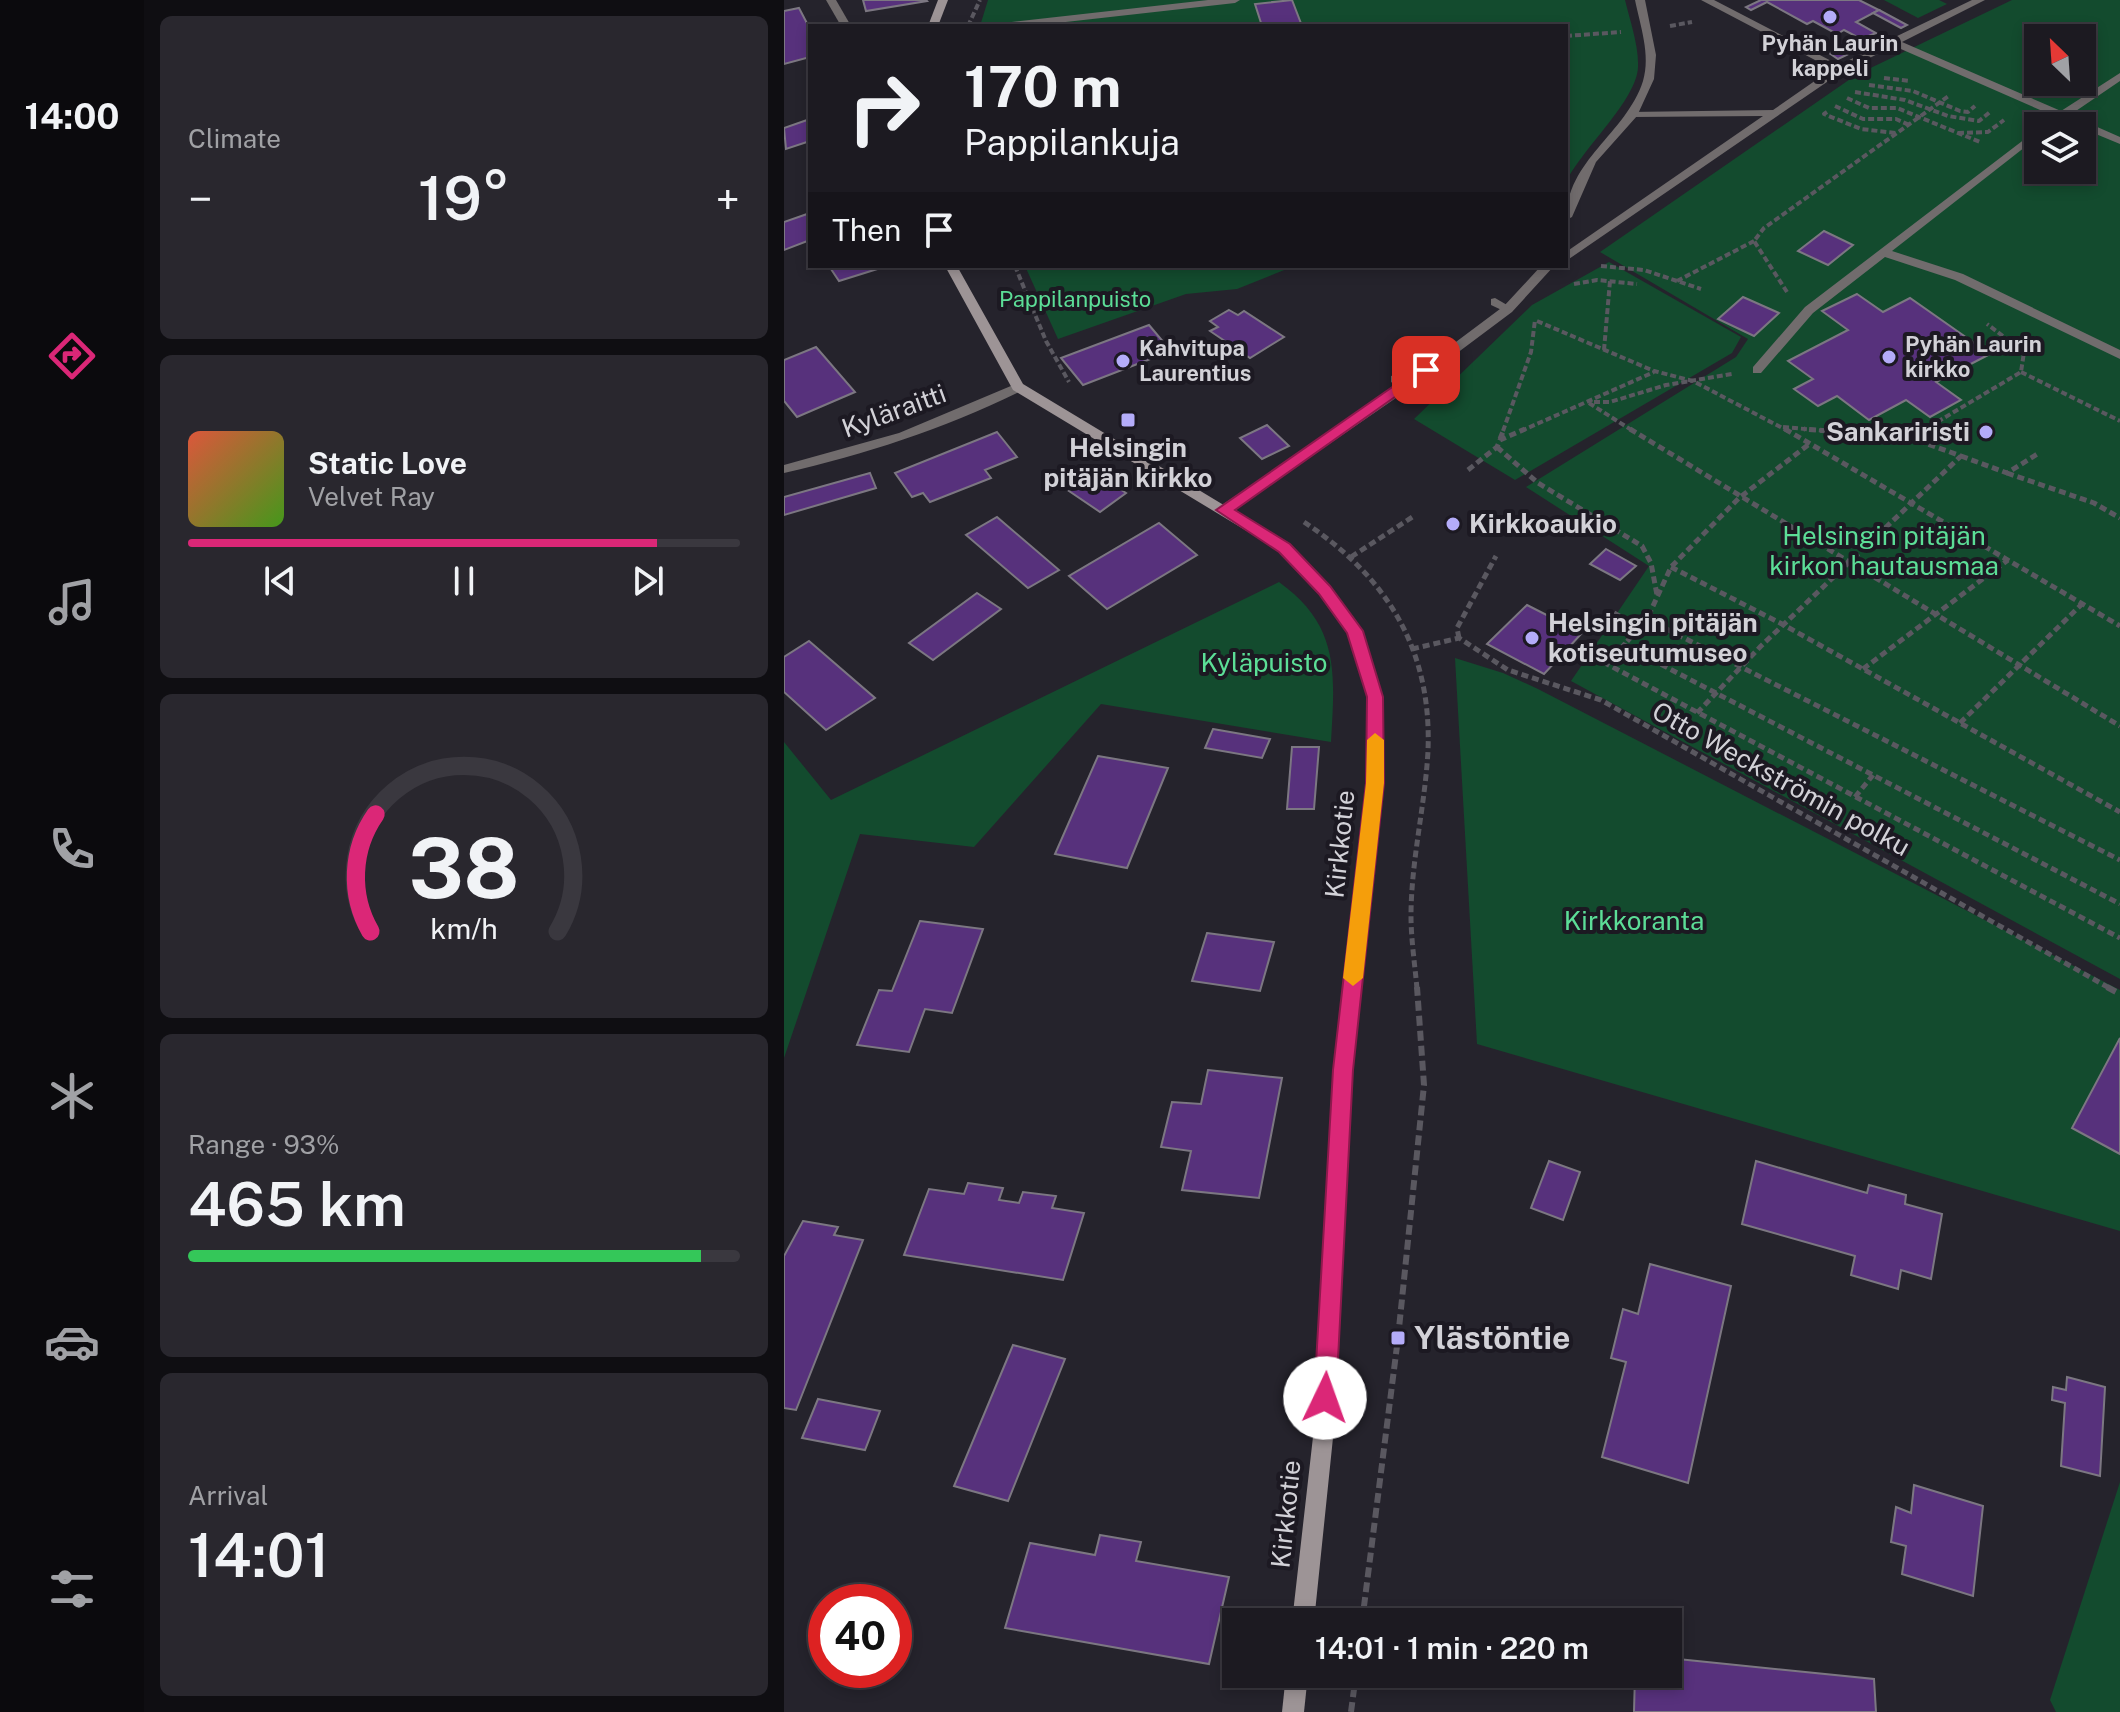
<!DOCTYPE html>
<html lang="en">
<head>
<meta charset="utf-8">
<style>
  :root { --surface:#1c1a21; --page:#29272e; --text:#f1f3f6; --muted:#a0a1a5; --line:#3a383f; --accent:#db2777 }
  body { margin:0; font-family:"Public Sans",sans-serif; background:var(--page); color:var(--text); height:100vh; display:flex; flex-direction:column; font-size:30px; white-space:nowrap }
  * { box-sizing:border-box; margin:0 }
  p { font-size:26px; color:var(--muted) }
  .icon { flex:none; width:44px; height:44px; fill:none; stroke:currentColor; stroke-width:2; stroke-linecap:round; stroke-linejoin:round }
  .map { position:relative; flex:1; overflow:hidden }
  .sheet { display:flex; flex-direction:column; gap:16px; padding:16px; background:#0f0e12; width:640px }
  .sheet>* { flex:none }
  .hud { position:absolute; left:24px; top:24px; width:760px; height:244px; border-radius:0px; box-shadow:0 4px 12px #0003,0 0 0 2px var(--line); background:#1c1a21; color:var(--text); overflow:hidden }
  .needle { width:52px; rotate:335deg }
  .fabs { position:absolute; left:1240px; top:24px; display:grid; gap:16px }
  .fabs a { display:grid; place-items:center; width:72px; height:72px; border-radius:0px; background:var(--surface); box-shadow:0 4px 12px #0003,0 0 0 2px var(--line); font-size:40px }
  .speed { position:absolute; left:24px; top:1584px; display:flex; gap:16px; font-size:40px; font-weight:700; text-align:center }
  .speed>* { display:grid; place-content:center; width:104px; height:104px; border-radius:50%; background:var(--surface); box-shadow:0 4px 12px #0003,0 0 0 2px var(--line); line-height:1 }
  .speed .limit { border:12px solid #d22; background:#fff; color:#111 }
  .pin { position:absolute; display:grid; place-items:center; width:68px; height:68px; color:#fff; margin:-34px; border-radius:16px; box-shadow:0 4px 12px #0006 }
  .me { position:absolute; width:88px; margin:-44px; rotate:3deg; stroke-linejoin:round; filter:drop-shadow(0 0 6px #0008) }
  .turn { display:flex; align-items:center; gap:28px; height:168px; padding:0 24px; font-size:36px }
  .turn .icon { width:104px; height:104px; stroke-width:2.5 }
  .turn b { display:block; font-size:56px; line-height:68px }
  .then { display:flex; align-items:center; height:76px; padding:0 24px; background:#0003; gap:16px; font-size:30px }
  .big { font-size:60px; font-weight:600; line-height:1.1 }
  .sheet .widget { flex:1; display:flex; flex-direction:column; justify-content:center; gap:12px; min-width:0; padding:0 28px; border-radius:12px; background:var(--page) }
  .sheet .dial { align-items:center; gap:0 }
  .dial svg { height:208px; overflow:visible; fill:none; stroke:var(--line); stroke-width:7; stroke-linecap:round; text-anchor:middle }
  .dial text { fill:var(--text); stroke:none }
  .song { display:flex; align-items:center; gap:24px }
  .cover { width:96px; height:96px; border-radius:12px; background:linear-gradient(135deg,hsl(10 70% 55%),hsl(100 70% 35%)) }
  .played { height:8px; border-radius:4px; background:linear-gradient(90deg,var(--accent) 85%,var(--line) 85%) }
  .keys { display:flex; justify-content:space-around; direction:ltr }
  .heat { display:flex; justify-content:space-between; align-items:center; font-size:44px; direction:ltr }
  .charge { height:12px; border-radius:6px; background:linear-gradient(90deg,#34c759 93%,var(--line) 0) }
  .trip { position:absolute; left:438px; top:1608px; width:460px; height:80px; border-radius:0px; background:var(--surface); box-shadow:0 4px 12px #0003,0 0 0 2px var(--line); font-weight:600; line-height:80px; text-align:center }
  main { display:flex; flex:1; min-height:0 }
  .tabs { display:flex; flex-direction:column; width:144px; justify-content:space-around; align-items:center; background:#0b0a0d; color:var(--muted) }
  .tabs .icon { width:56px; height:56px }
  .tabs .on { color:var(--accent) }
  .tabs b { font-size:36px; color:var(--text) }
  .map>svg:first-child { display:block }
  .green { fill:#134b2e; fill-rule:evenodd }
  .building { fill:#57317c; stroke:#7c7782; stroke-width:2 }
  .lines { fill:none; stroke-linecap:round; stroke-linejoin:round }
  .path-far2 { stroke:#5a5860; stroke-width:4; stroke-dasharray:6 3; stroke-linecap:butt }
  .path-far1 { stroke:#5a5860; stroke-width:5; stroke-dasharray:7 4; stroke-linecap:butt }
  .path { stroke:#5a5860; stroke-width:6; stroke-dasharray:10 5; stroke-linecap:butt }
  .lane { fill:#716c6d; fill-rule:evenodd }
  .street { fill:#716c6d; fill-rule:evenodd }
  .secondary { fill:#9d9496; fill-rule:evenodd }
  .route { fill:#db2777; stroke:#8e194d; stroke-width:2 }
  .slow { fill:#f59e0b }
  .poi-dot { fill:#b4acf9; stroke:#1c1922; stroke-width:3 }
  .labels { text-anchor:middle; stroke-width:8; stroke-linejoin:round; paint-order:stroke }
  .far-poi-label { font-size:22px; font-weight:bold; fill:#d2d1d7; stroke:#1c1922; text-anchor:start }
  .far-park-label { font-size:22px; fill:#5cde97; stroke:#1c1922 }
  .street-label { font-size:26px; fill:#d2d1d7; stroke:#1c1922 }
  .poi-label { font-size:26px; font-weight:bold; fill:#d2d1d7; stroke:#1c1922; text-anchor:start }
  .park-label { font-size:26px; fill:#5cde97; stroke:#1c1922 }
  .near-poi-label { font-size:32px; font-weight:bold; fill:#d2d1d7; stroke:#1c1922; text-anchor:start }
</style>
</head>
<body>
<main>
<nav class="tabs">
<b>14:00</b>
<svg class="icon on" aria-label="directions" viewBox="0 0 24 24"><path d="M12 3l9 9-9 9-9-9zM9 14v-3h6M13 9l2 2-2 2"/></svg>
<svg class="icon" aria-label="music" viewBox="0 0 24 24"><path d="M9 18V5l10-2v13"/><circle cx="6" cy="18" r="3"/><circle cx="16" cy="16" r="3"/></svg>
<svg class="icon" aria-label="phone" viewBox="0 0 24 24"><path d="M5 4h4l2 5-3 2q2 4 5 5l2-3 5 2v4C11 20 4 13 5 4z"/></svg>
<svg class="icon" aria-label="climate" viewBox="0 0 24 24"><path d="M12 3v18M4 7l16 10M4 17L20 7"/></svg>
<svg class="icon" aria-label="car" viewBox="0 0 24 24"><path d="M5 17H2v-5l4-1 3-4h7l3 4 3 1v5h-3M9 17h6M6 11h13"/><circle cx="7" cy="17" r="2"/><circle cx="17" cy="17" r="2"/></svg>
<svg class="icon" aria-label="filters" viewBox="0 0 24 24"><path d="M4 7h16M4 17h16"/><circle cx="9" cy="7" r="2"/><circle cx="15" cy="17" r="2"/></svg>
</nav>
<section class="sheet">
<div class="widget"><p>Climate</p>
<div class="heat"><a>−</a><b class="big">19°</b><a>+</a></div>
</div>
<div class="widget">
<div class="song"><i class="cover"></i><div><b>Static Love</b><p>Velvet Ray</p></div></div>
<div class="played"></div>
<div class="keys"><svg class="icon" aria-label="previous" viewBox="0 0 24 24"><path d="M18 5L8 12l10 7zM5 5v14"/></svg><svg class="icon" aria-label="pause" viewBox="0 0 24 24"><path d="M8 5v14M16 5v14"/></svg><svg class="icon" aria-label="next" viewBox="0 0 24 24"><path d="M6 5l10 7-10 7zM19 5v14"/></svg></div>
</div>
<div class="widget dial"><svg viewBox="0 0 100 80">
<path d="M14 69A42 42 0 1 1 86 69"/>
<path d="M14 69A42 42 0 0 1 16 24" stroke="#db2777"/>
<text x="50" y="56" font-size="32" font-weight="700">38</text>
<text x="50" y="72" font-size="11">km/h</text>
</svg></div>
<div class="widget"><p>Range · 93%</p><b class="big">465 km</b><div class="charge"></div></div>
<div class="widget"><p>Arrival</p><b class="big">14:01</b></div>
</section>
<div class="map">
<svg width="1336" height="1712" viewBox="0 0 1336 1712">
  <rect width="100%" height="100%" fill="#25232c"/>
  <g class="green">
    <path d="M 204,0 L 841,0 C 846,21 855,46 854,67 C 853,100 798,149 782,182 L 782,26 L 196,26 Z"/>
    <polygon points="1100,0 1155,0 1163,4 1134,18"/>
    <path d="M 1228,0 L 1336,0 L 1336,979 L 787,681 L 865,566 L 742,487 L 952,357 L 964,339 L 816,252 L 1072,75 ZM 1254,38 L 1298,38 L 1298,82 L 1254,82 ZM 1254,126 L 1298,126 L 1298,170 L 1254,170 Z"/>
    <polygon points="825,262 957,337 948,353 731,480 630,419 748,305"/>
    <polygon points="241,266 510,266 453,289 402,294 274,339"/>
    <path d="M 495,582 C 556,626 551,673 547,742 L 317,704 L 190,847 L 76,834 L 0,1058 L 0,742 L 47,800 Z"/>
    <polygon points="671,658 719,673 754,689 1336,990 1336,1231 693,1044"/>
    <polygon points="1336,1482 1336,1712 1272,1712 1266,1700"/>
  </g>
  <g class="building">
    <polygon points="79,0 142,0 143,1 82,11"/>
    <polygon points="508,0 518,26 478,26 471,4"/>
    <polygon points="977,0 1075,0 1095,10 1072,22 1092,33 1077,39 1060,30 1053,34 1029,21 1023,24 983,2 967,10 962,7"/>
    <polygon points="15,8 26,29 26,57 0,64 0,11"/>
    <polygon points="1095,10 1123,25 1117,28 1089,13"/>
    <polygon points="1066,44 1075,49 1054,59 1045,53"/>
    <polygon points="26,119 26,141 2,149 0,128"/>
    <polygon points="26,213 26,240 0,250 0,222"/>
    <polygon points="1040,231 1069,245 1044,265 1014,251"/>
    <polygon points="45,266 103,266 55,281"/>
    <polygon points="1073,294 1099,312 1126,298 1206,354 1152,382 1177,400 1146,417 1122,400 1085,420 1053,396 1034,406 1010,389 1029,379 1004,361 1064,330 1038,311"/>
    <polygon points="959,297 995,313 970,336 934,319"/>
    <polygon points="445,310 454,315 460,311 500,337 466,358 426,331 434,327 426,321"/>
    <polygon points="365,325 387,351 299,385 277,358"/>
    <polygon points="32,347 71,392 13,417 0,401 0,360"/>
    <polygon points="483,425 505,446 478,459 456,438"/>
    <polygon points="213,432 233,457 201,470 207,478 146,502 139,493 128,497 111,473"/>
    <polygon points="86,473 92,488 0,515 0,497"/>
    <polygon points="311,473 342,493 316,512 285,491"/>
    <polygon points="213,517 275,570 244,588 182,535"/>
    <polygon points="375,523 413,555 323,609 285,576"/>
    <polygon points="822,549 852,566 836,580 806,564"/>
    <polygon points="193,593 217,609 149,660 125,643"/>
    <polygon points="743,605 798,633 760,674 703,644"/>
    <polygon points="25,641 91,698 42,730 0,692 0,657"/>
    <polygon points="429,729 486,739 478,758 421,748"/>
    <polygon points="508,747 535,747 530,809 503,809"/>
    <polygon points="314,756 384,768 343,868 271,854"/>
    <polygon points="136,921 199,929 168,1013 141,1009 125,1052 73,1045 95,990 108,991"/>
    <polygon points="423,933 490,942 476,991 408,981"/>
    <polygon points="1336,1038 1336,1154 1288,1128"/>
    <polygon points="424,1070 498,1078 475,1198 398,1190 407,1151 377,1147 388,1102 417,1104"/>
    <polygon points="765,1161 796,1172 779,1220 747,1208"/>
    <polygon points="972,1161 1083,1193 1085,1185 1122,1195 1121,1204 1158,1214 1147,1279 1117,1270 1114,1289 1067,1275 1071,1256 958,1224"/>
    <polygon points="184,1183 219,1188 215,1200 235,1203 239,1192 272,1196 268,1208 300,1213 279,1280 120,1255 145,1189 180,1194"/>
    <polygon points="19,1221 54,1227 50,1235 79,1240 12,1410 0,1408 0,1256"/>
    <polygon points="866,1264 947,1286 904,1483 818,1457 842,1362 827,1358 839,1309 854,1314"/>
    <polygon points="229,1345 281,1359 224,1501 170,1486"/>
    <polygon points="1283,1377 1321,1387 1316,1476 1277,1466 1281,1403 1268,1400 1269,1387 1282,1390"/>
    <polygon points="34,1399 96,1411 81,1450 18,1438"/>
    <polygon points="1130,1485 1199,1506 1189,1596 1118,1574 1122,1546 1107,1542 1112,1507 1127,1513"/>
    <polygon points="316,1535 357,1542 352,1561 445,1577 425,1664 221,1628 246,1543 311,1555"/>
    <polygon points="884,1658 1090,1679 1092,1712 850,1712 851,1674 884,1674"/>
  </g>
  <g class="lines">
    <g class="path-far2">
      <polyline points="184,26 196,0"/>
      <polyline points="886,26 908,22"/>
      <polyline points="782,36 837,32"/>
      <polyline points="1100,78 1126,81"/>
      <polyline points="1085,85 1129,91 1176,111 1184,112 1191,106"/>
      <polyline points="1071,92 1121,100 1164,116 1195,121 1206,112"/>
      <polyline points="1063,98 1085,108 1113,108 1196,142"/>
      <polyline points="1051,106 1079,119 1112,119 1125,125"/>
      <polyline points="1043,112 1040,114 1077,129 1112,133"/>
      <polyline points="1174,133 1204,132 1220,120"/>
      <polyline points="231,266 262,341 285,382"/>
      <polyline points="817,266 860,270 917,289"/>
      <polyline points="893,281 970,241"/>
      <polyline points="790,284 813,280 853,284"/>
      <polyline points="1003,292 970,241 980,228 1166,95"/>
      <polyline points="753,321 870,371 909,381 1004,431"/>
      <polyline points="820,350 826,281"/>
      <polyline points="1237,372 1336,421"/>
      <polyline points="810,402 826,402 882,385 948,374"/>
      <polyline points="805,403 849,431"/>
      <polyline points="999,427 1043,431"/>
      <polyline points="719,431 747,352 751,320"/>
      <polyline points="737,431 870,372"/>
      <polyline points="1138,431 1237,372 1240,352 1203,324"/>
    </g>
    <g class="path-far1">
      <polyline points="846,429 1336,726"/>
      <polyline points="1001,429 1336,626"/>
      <polyline points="1128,437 1142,429"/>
      <polyline points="716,439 720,429"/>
      <polyline points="1024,445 955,498 887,567 863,619 823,664 1336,938"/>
      <polyline points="713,447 754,483 858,546 867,563 873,595"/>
      <polyline points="1177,456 1223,473 1255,453"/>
      <polyline points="684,470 713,447 716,440 741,429"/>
      <polyline points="1223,473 1310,503 1336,518"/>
      <path d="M 520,522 C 603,577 648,649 644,751 C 641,806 627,861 627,916 C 627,940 631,965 633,989"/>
      <polyline points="567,557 630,516"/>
      <polyline points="887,567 998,624 1336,812"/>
      <polyline points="830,613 853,626"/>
      <polyline points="863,619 1336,860"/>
      <polyline points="675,638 673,628 712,556"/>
      <polyline points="838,644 1336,904"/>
      <polyline points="628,649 675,638 724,670 817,700 1327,989"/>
      <polyline points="1079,669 1224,560"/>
      <polyline points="913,713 977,646 1177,456 1127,438 1020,429"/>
      <polyline points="1176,723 1299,603"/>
      <polyline points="1071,797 1089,775"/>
    </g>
    <g class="path">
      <polyline points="1323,987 1336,994"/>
      <polyline points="578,1622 614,1338 640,1085 633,987"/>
      <polyline points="567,1712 572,1674"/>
    </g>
    <g class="lane">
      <polygon points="424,0 456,0 451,3 246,26 214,26 219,23"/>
      <polygon points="917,0 930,0 1055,65 1102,42 1103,39 1109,38 1188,0 1201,0 1118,42 1277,111 1336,73 1336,81 1286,115 1336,137 1336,144 1278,120 1269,126 1257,126 1270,116 1110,46 1059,71 782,261 782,252 979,116 849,117 845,116 845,112 989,110 1048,69"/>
      <polygon points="1254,129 1254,137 1108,251 1179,274 1336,350 1336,359 1171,280 1101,257 1029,313 977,373 969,373 969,367 1021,307"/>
      <path d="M 747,266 L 773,266 C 767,272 753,272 747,266 Z"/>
      <polygon points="711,298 730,309 724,313 707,305 707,299"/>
      <polygon points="611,375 625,383 625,389 617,389 607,382 607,376"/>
    </g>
    <g class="street">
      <polygon points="42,0 52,0 67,26 57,26"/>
      <path d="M 851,0 L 861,0 L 872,55 L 870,79 L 853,116 L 812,162 L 788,217 L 782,220 C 782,160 842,134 859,81 C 867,55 856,25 851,0 Z"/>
      <polygon points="757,266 770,266 728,312 625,389 445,513 435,513 435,507 617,383 720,306"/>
      <path d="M 234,383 L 239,384 L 239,390 C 162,428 83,454 0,473 L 0,465 L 115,433 Z"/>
    </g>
    <g class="secondary">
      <polygon points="154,0 164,0 154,26 144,26"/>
      <polygon points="161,266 173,266 239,384 506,545 546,586 575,627 598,697 599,783 568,1070 550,1428 530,1622 508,1622 530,1428 550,1070 583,783 584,697 563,632 536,594 496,551 229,390"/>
      <polygon points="502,1674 524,1674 520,1712 498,1712"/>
    </g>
  </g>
  <polygon class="route" points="637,367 649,370 451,510 506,544 546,586 579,631 599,697 600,783 569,1070 552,1398 549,1406 541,1409 533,1406 530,1398 549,1070 582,783 583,697 563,633 535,594 495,552 432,510"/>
  <polygon class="slow" points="591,733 600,740 600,783 579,978 569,986 559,978 582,783 583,740"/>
  <g class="poi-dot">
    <circle cx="1046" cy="17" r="8"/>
    <circle cx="1105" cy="357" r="8"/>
    <circle cx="339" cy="361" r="8"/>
    <rect x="336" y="412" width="16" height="16" rx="4"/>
    <circle cx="1202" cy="432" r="8"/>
    <circle cx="669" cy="524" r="8"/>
    <circle cx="748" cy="638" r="8"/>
    <rect x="606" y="1330" width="16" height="16" rx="4"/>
  </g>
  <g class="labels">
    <g class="far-poi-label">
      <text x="1046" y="51" text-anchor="middle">Pyhän Laurin<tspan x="1046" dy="25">kappeli</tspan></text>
      <text x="1121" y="352">Pyhän Laurin<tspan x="1121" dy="25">kirkko</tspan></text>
      <text x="355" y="356">Kahvitupa<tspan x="355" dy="25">Laurentius</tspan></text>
    </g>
    <g class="far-park-label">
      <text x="291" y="307">Pappilanpuisto</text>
    </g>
    <g class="street-label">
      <text transform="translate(110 411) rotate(-20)" y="9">Kyläraitti</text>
      <text transform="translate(997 779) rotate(29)" y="9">Otto Weckströmin polku</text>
      <text transform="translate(556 844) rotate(-84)" y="9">Kirkkotie</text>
      <text transform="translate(502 1514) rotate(-84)" y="9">Kirkkotie</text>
    </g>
    <g class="poi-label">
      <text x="1186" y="441" text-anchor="end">Sankariristi</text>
      <text x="344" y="457" text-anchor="middle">Helsingin<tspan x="344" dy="30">pitäjän kirkko</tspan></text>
      <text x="685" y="533">Kirkkoaukio</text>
      <text x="764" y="632">Helsingin pitäjän<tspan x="764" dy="30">kotiseutumuseo</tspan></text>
    </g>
    <g class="park-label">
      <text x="1100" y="545">Helsingin pitäjän<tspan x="1100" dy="30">kirkon hautausmaa</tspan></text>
      <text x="480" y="672">Kyläpuisto</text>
      <text x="850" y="930">Kirkkoranta</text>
    </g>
    <g class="near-poi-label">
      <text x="630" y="1349">Ylästöntie</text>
    </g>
  </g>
</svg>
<div class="fabs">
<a><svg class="needle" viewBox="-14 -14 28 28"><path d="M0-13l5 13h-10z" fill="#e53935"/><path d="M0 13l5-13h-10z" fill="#a0a1a5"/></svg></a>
<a><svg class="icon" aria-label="layers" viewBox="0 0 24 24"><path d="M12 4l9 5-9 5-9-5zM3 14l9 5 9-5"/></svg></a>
</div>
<div class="speed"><div class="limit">40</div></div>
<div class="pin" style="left:642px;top:370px;background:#d93025"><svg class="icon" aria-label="arrive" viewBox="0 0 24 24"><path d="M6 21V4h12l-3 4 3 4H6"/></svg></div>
<svg class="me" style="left:541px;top:1398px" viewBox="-20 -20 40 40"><circle r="19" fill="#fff"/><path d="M0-13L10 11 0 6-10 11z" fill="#db2777"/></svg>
<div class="trip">14:01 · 1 min · 220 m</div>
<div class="hud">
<div class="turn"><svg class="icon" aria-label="right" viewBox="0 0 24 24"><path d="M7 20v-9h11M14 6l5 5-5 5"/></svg><div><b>170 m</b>Pappilankuja</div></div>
<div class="then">Then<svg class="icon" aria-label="arrive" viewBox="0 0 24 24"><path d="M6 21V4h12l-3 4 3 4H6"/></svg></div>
</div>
</div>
</main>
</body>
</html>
